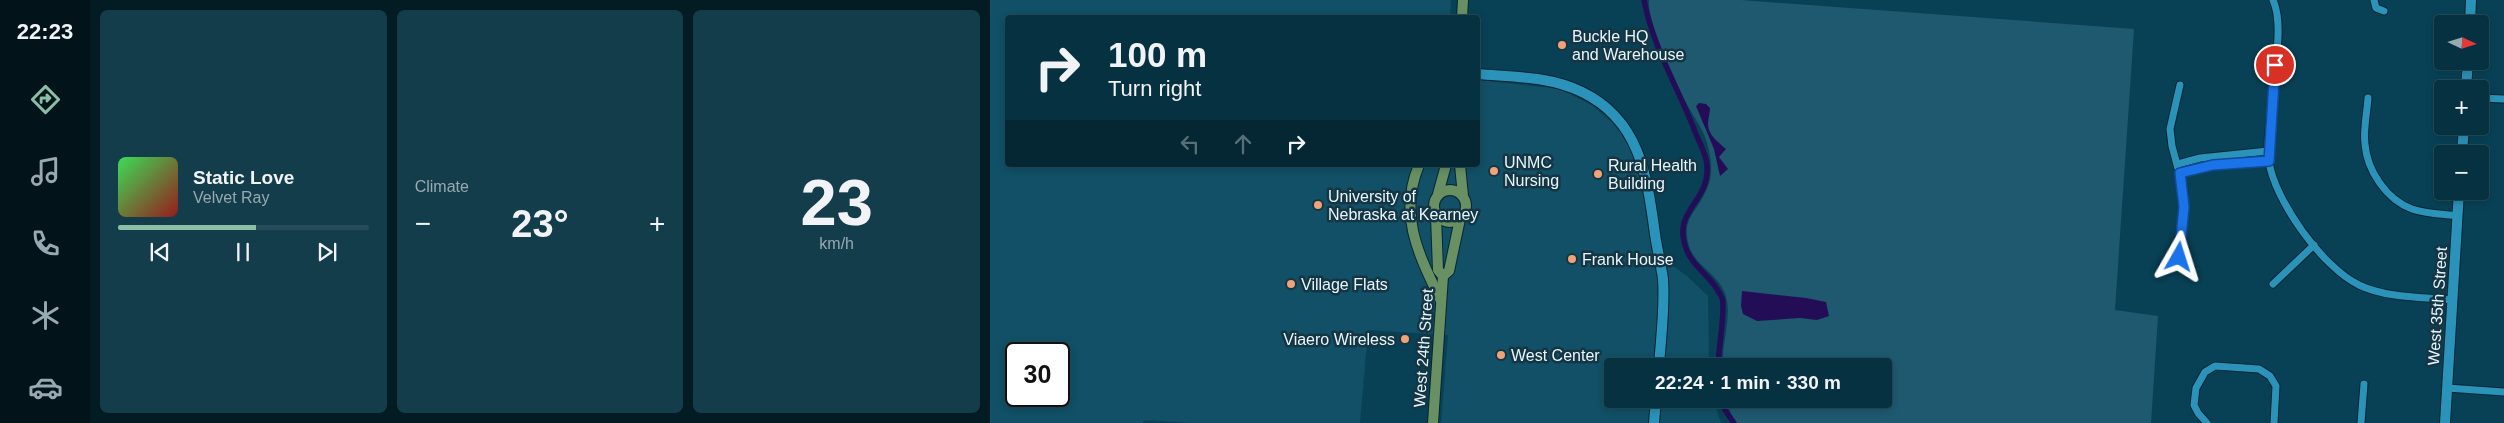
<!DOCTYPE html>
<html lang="en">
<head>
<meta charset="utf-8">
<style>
  :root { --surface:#063140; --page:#143d4b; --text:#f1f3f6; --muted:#98a9b1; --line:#274c59; --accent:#8abfa5 }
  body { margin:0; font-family:Arial,sans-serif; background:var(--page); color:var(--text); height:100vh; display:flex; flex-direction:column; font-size:19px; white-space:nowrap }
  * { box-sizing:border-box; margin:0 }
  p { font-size:16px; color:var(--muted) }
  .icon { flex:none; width:28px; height:28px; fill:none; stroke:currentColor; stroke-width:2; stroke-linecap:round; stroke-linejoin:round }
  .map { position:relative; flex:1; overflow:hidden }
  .sheet { display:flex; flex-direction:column; gap:10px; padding:10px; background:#031b23; width:900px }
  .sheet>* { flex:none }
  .guide { position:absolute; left:15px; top:15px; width:475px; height:152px; border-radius:5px; box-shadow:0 2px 8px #0003,0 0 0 1px var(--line); background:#063140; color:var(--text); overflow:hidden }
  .needle { width:32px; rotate:94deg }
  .controls { position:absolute; left:1444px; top:15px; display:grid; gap:10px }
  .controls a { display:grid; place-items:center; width:55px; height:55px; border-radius:5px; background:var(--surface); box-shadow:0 2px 8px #0003,0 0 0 1px var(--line); font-size:25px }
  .speed { position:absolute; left:15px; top:342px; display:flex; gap:10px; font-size:25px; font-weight:700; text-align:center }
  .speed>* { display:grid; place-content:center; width:65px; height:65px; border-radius:50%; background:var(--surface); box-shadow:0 2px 8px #0003,0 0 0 1px var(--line); line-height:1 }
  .speed .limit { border:2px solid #111; border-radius:8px; background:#fff; color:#111 }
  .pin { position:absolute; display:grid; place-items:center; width:42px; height:42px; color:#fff; margin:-21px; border:2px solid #fff; border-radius:50%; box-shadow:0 1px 5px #0007 }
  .me { position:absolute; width:55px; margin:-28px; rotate:6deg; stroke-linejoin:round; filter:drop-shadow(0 0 4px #0008) }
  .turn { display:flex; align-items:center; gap:18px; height:105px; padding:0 20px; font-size:22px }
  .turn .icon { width:65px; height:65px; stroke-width:2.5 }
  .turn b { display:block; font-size:35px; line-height:42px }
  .lanes { display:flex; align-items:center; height:48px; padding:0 20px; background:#0003; justify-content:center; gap:25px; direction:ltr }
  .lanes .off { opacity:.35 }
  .big { font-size:38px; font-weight:700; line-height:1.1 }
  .sheet .widget { flex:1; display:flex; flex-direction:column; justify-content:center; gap:8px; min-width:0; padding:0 18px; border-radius:8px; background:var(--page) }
  .sheet .dial { align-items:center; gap:0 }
  .dial b { font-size:65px; line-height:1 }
  .song { display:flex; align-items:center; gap:15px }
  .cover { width:60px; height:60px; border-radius:8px; background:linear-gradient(135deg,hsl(130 70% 55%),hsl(0 70% 35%)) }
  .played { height:5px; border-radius:2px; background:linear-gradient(90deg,var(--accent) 55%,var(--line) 55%) }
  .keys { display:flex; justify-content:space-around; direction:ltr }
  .heat { display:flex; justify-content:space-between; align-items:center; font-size:28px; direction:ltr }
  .sheet .tiles { flex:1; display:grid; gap:10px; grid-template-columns:repeat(3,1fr) }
  .trip { position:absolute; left:614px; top:358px; width:288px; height:50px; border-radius:5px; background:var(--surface); box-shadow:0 2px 8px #0003,0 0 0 1px var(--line); font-weight:700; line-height:50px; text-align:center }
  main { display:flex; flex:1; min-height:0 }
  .tabs { display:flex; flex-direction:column; width:90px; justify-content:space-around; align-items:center; background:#02141a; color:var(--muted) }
  .tabs .icon { width:35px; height:35px }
  .tabs .active { color:var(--accent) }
  .tabs b { font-size:22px; color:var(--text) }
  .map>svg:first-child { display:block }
  .built { fill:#115066; fill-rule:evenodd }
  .green { fill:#1e5970 }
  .water { fill:#240d57 }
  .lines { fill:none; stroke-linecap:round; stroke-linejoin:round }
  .canal { stroke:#240d57; stroke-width:5.5 }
  .street-casing { stroke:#062632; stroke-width:9 }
  .secondary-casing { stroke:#062632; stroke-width:12 }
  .primary-casing { stroke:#062632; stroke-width:12 }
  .street { stroke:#2b92b9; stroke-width:7 }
  .secondary { stroke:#2b92b9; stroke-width:10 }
  .primary { stroke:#689063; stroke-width:10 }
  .route-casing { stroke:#114b97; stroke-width:12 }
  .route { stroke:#1a73e8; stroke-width:9 }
  .poi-dot { fill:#f0a279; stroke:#163542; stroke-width:2 }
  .labels { text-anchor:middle; stroke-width:5; stroke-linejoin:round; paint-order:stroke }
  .poi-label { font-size:16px; fill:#e5f6ff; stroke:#163542; text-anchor:start }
  .street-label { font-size:16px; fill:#e5f6ff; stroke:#163542 }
</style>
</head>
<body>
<main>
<nav class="tabs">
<b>22:23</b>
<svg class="icon active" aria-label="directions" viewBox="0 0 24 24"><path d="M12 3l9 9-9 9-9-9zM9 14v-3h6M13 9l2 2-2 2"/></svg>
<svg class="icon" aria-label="music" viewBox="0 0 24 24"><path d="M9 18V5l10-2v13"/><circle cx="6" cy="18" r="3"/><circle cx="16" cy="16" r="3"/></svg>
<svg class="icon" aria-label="phone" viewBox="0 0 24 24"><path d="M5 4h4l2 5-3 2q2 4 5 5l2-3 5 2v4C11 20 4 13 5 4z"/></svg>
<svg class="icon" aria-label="climate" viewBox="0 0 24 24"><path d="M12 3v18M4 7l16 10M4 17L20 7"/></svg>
<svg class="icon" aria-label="car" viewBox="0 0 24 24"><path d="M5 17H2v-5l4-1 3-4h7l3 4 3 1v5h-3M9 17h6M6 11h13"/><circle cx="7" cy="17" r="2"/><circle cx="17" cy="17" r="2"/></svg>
</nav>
<section class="sheet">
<div class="tiles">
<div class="widget">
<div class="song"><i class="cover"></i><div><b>Static Love</b><p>Velvet Ray</p></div></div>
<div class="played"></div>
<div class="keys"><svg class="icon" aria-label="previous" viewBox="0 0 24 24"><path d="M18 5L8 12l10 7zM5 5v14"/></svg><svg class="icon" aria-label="pause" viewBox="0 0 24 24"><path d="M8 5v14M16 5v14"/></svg><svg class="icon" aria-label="next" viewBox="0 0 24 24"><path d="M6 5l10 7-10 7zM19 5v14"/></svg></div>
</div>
<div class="widget"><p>Climate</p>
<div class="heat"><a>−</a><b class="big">23°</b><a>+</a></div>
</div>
<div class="widget dial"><b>23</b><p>km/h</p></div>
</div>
</section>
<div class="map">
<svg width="1514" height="423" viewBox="0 0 1514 423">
  <rect width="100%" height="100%" fill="#084156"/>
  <path class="built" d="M 0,0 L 461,0 L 460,18 L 18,18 L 18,165 L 488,165 L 488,80 L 570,89 L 603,106 L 628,128 L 639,144 L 649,168 L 662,251 L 697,276 L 718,296 L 719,366 L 622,366 L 622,399 L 723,399 L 731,423 L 451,423 L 458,335 L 378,330 L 370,423 L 203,423 L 154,420 L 153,423 L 0,423 ZM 26,354 L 69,354 L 69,396 L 26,396 Z"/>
  <path class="green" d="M 659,0 L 751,0 L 1144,29 L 1125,310 L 1168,316 L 1161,423 L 746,423 L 741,415 L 737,399 L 892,399 L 892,366 L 733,366 C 731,342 744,314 734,291 C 724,268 695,264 697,228 C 698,219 704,211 709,204 C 723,182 724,168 717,143 C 714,130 704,118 698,106 C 684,82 657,26 659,0 Z"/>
  <g class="water">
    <path d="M 709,103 L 716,104 L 720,108 C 720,113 718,118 718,124 C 718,135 729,143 736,149 L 729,157 L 738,169 L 730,176 L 724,149 L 706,106 Z"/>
    <polygon points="752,291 816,298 836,302 839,316 827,320 810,318 767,321 753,314 751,306"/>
  </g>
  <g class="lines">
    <g class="canal">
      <path d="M 654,0 C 663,48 689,89 706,134 C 710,144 717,156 717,166 C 720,197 690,209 693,235 C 696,267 721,272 732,298 C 736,309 728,351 728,366"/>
      <polyline points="732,399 735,410 744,423"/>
    </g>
    <defs>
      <g id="street">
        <path d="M 1283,0 C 1294,24 1284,68 1283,94 C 1281,116 1276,141 1279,162 C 1285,201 1333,268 1369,285 C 1396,298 1432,297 1462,300"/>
        <polyline points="1384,0 1386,8 1394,11"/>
        <path d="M 1378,98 C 1377,113 1373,130 1375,144 C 1377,171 1397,200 1422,209 C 1436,214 1453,214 1468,216"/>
        <polyline points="1490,98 1514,99"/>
        <polyline points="1188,164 1210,158 1278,151"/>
        <polyline points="1190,173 1223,165 1279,161"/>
        <polyline points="1189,257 1194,191 1182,146 1180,129 1190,85"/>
        <polyline points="1283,284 1324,245"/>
        <polyline points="1457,388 1514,392"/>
        <polyline points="1217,423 1208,413 1204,405 1206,388 1215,372 1225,366 1269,369 1280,376 1286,386 1284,423"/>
        <polyline points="1371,423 1374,384"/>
      </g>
      <g id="secondary">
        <polyline points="1480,24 1481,0"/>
        <path d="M 488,74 C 523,77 559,76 592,92 C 650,120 657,176 665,234 C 667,249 671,264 673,279 C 675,308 671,337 669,366"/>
        <polyline points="1476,89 1478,61"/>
        <polyline points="1472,154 1474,126"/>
        <polyline points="664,423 666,399"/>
        <polyline points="1455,423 1469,191"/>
      </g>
      <g id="primary">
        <polyline points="472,18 473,0"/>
        <path d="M 429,165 C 408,215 429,255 450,299"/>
        <polyline points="470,165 473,196"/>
        <circle cx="460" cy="206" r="16"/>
        <polyline points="448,194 456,165"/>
        <polyline points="453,276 459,271 470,219"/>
        <polyline points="443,423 453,276 448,270 446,216"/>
      </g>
    </defs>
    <use href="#street" class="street-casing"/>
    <use href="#secondary" class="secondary-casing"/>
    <use href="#primary" class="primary-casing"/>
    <use href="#street" class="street"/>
    <use href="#secondary" class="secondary"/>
    <use href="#primary" class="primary"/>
  </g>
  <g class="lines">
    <defs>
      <polyline id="route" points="1189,257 1194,207 1190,173 1223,165 1279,161 1285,65"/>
    </defs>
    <use href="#route" class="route-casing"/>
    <use href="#route" class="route"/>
  </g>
  <g class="poi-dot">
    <circle cx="572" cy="45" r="5"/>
    <circle cx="504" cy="171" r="5"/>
    <circle cx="608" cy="174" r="5"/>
    <circle cx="328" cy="205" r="5"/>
    <circle cx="582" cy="259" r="5"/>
    <circle cx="301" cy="284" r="5"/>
    <circle cx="415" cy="339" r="5"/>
    <circle cx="511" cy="355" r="5"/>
  </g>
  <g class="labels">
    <g class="poi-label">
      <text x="582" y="42">Buckle HQ<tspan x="582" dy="18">and Warehouse</tspan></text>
      <text x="514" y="168">UNMC<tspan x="514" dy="18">Nursing</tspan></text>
      <text x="618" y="171">Rural Health<tspan x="618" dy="18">Building</tspan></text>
      <text x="338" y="202">University of<tspan x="338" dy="18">Nebraska at Kearney</tspan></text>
      <text x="592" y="265">Frank House</text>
      <text x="311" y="290">Village Flats</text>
      <text x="405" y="345" text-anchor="end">Viaero Wireless</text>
      <text x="521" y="361">West Center</text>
    </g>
    <g class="street-label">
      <text transform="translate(1447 306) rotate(-86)" y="6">West 35th Street</text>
      <text transform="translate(433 348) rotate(-86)" y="6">West 24th Street</text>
    </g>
  </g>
</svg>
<div class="controls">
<a><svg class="needle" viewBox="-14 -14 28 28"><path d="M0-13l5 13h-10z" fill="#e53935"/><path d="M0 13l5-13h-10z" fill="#98a9b1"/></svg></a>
<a>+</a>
<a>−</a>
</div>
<div class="speed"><div class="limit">30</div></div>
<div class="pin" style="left:1285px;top:65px;background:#d93025"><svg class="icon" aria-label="arrive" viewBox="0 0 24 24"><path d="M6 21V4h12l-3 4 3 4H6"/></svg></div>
<svg class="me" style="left:1189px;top:257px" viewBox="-20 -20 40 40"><path d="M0-17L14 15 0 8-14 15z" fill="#1a73e8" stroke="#fff" stroke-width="4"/></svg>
<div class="trip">22:24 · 1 min · 330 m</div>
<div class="guide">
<div class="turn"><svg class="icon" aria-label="right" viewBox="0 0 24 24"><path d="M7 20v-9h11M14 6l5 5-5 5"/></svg><div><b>100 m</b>Turn right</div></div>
<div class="lanes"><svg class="icon off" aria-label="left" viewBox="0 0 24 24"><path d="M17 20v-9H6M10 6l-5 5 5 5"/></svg><svg class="icon off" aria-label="ahead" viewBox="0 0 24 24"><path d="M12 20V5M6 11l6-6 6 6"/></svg><svg class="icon" aria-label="right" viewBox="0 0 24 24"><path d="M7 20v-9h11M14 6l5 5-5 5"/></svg></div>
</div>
</div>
</main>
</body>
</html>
